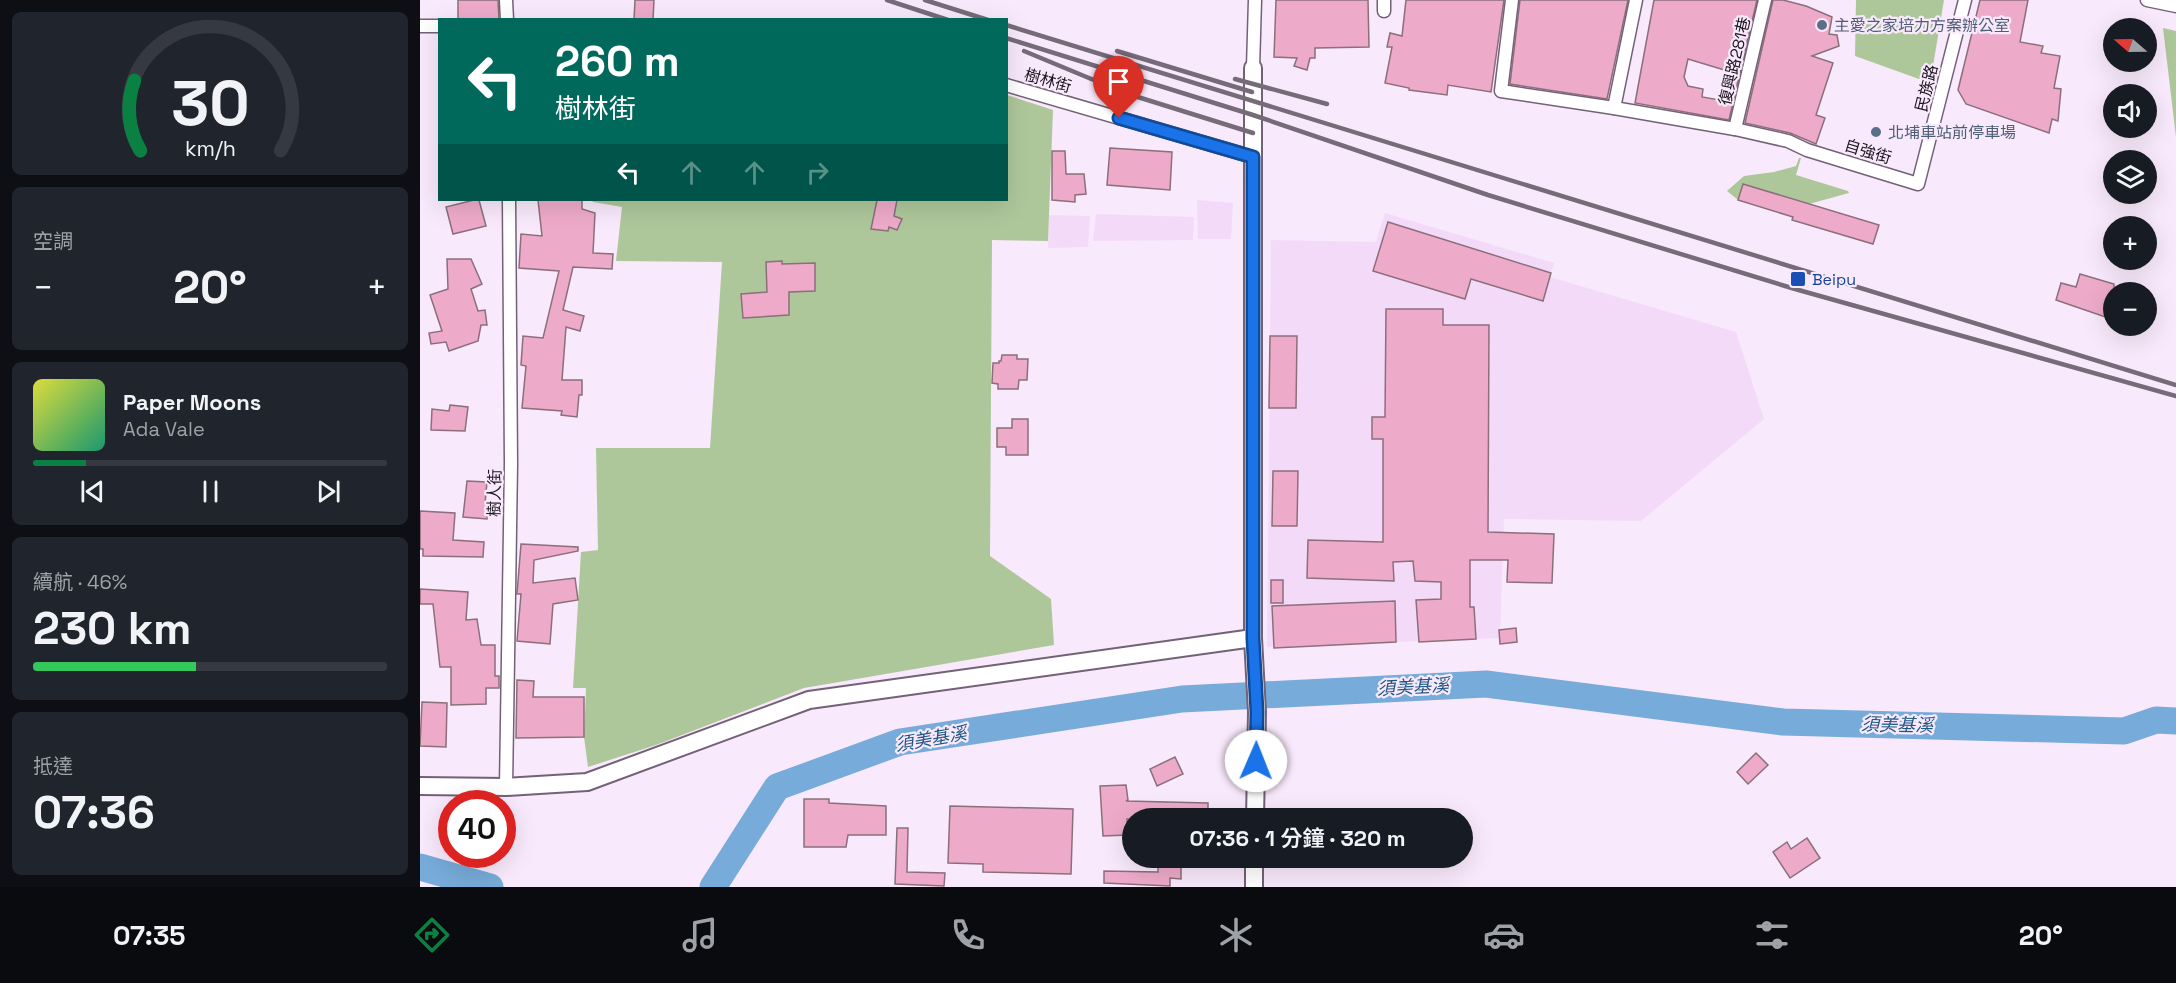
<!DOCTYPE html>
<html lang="zh-TW">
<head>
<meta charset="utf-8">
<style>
  :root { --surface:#171b24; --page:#20242c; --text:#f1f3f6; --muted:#9ea1a6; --line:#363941; --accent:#0b8043 }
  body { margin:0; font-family:"Space Grotesk","Noto Sans TC",sans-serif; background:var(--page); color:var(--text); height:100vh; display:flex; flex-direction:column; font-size:22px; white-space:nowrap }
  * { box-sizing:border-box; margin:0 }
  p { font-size:20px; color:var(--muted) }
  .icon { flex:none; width:33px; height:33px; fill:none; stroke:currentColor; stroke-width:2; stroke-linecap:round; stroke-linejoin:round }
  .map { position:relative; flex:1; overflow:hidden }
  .panel { display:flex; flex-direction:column; gap:12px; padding:12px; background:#0d0f14; width:420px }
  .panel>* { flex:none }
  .hud { position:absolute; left:18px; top:18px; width:570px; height:183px; border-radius:0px; box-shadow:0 6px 24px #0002; background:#00695c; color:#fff; overflow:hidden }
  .needle { width:39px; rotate:290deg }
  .controls { position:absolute; left:1683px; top:18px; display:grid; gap:12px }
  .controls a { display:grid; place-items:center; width:54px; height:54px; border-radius:50%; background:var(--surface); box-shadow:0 6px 24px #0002; font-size:30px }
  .speed { position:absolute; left:18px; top:790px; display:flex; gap:12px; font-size:30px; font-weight:700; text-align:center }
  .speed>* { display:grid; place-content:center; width:78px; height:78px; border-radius:50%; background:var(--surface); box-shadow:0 6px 24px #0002; line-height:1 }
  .speed .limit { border:9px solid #d22; background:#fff; color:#111 }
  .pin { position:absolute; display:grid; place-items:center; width:51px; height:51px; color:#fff; margin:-62px -26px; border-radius:50% 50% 50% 0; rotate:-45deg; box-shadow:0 0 6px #0007 }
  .pin .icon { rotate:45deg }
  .me { position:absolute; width:66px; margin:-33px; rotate:1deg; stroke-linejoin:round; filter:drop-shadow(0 0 4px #0008) }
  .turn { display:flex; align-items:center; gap:21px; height:126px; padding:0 18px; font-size:27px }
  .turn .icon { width:78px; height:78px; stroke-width:2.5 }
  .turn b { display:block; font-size:42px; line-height:51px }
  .lanes { display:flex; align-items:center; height:57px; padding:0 18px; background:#0003; justify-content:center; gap:30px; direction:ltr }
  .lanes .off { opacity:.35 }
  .big { font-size:45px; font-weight:600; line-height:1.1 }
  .panel .card { flex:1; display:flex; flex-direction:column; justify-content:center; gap:9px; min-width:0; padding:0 21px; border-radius:9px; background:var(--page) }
  .panel .dial { align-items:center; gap:0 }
  .dial svg { height:156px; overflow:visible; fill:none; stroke:var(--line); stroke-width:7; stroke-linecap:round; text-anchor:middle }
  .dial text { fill:var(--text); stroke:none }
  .song { display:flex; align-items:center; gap:18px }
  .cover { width:72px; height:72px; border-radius:9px; background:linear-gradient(135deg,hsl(60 70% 55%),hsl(160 70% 35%)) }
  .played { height:6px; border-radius:3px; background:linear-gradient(90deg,var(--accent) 15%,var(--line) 15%) }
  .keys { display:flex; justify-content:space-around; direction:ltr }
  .heat { display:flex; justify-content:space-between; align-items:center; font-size:33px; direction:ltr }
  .charge { height:9px; border-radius:4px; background:linear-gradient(90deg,#34c759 46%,var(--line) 0) }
  .trip { position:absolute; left:702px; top:808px; width:351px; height:60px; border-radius:30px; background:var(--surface); box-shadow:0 6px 24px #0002; font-weight:600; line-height:60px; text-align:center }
  .menu { display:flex; height:96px; justify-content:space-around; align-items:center; background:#090b0e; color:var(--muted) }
  .menu .icon { width:42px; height:42px }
  .menu .selected { color:var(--accent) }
  .menu b { font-size:27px; color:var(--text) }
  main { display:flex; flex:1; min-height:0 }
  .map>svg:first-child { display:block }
  .built { fill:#f4daf9 }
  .green { fill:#aec79a }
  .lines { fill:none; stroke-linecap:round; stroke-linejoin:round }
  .river { stroke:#77abd9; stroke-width:27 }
  .building { fill:#eeabc9; stroke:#8b6f7b; stroke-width:1.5; fill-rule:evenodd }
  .street-casing { stroke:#736177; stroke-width:15 }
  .secondary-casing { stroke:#736177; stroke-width:20 }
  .street { stroke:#fff; stroke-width:12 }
  .secondary { stroke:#fff; stroke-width:16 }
  .rail { stroke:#766b78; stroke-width:4.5 }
  .route-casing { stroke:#114b97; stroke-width:15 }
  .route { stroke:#1a73e8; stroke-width:10 }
  .service-dot { fill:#5c6f8a; stroke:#f9e9fc; stroke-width:2 }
  .transit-dot { fill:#1a4fb4; stroke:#f9e9fc; stroke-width:2 }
  .labels { text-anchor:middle; stroke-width:4.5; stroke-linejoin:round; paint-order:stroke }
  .service-label { font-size:16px; fill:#4e5e75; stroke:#f9e9fc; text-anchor:start }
  .street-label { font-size:16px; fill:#1d161e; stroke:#f9e9fc }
  .transit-label { font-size:16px; fill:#164399; stroke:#f9e9fc; text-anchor:start }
  .water-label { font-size:18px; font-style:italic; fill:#1d5682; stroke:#f9e9fc }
</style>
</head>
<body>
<main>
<section class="panel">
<div class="card dial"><svg viewBox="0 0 100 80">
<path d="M14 69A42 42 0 1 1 86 69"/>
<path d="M14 69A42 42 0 0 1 11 33" stroke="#0b8043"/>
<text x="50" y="56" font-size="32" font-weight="700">30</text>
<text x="50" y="72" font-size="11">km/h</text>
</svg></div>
<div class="card"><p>空調</p>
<div class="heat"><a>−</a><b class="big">20°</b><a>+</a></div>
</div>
<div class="card">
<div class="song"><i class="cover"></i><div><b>Paper Moons</b><p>Ada Vale</p></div></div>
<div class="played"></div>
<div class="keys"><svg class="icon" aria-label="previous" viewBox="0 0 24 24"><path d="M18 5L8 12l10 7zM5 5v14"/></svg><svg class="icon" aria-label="pause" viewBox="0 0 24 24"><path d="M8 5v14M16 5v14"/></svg><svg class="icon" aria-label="next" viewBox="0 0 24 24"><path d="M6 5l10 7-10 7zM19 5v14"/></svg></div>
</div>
<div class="card"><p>續航 · 46%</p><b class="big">230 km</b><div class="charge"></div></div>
<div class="card"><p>抵達</p><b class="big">07:36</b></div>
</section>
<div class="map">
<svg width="1756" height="887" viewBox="0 0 1756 887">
  <rect width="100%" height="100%" fill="#f9e9fc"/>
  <g class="built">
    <polygon points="777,200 813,203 811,239 778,239"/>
    <polygon points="965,213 1134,263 1130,277 1316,332 1344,419 1221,521 1084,519 1080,638 847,647 851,240 956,242"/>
    <polygon points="676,214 774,217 773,240 673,241"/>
    <polygon points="629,215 670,216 668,247 628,248"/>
  </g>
  <g class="green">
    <polygon points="1436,0 1524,0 1512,72 1499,79 1435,56"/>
    <polygon points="1743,28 1756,31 1756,137"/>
    <polygon points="587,95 633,110 628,241 572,240 570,556 631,599 634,645 384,688 236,745 168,767 164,737 166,688 153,688 161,552 178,550 176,448 290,448 302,262 196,261 202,207 173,202 172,200 586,200"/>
    <polygon points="1379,158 1381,158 1376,175 1428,191 1429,193 1389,204 1323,184 1318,200 1307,191 1324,176 1354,172 1376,166"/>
  </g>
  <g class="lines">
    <g class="river">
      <polyline points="0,867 70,887"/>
      <polyline points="293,887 357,787 480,742 762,699 1066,684 1363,722 1704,731 1736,720 1756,721"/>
    </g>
  </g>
  <g class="building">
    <polygon points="38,0 78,0 79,20 38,20"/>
    <polygon points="215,0 234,0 233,20 214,20"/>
    <polygon points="856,0 948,0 949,47 895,48 895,58 890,58 887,70 874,66 877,58 854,57"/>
    <polygon points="986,0 1084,0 1071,92 1028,85 1027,95 989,90 989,88 965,83 972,47 967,47 970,33 982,36"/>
    <polygon points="1100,0 1208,0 1187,99 1090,84"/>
    <path d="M 1234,0 L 1337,0 L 1309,120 L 1215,103 ZM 1268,59 L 1311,72 L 1305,101 L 1282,97 L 1283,89 L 1268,86 L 1264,77 Z"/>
    <polygon points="1353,0 1363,0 1386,6 1412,17 1409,34 1417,35 1419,46 1392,56 1413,63 1396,115 1405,118 1396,144 1370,133 1325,123"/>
    <polygon points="1560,0 1608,0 1600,42 1623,46 1621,53 1640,56 1634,88 1641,89 1638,121 1632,119 1629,133 1546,104 1538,90"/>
    <polygon points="690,148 752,152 750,190 687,185"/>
    <polygon points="632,151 645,151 646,174 664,174 666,194 655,195 655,202 632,200"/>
    <polygon points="1323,184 1459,225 1453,244 1372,220 1373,217 1318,200"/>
    <polygon points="54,200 59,200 66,226 33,234 26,207"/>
    <polygon points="118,200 162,200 162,209 175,213 173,253 193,254 192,269 153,267 143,310 164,316 160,331 146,327 142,380 162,380 162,395 159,395 157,417 141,415 142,411 102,408 106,366 101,365 103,336 123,338 139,271 99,268 101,234 122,236"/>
    <polygon points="457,200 477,200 474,216 482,219 477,230 469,227 468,231 451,229"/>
    <polygon points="968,222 1131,273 1123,301 1051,279 1045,299 953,271"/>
    <polygon points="27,259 51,259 62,284 51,289 58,311 65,310 67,325 61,325 58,341 29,351 26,342 11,344 9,333 22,331 10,295 28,289"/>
    <polygon points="362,261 362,264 395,263 395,291 369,292 369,315 323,318 321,294 347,292 346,262"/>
    <polygon points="1660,274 1694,284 1694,320 1636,300 1641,283 1656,287"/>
    <polygon points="966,309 1023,309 1023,325 1069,325 1068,532 1134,534 1132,583 1087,582 1088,560 1050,560 1050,607 1054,607 1056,639 999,642 996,600 1021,599 1021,582 995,581 993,561 973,562 974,581 887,578 888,540 963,542 963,439 952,439 952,417 965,417"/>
    <polygon points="850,336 877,336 876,408 849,408"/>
    <polygon points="582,355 597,355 597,359 608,359 607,380 599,380 598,389 578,389 578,384 572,383 573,363 579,363 579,361 581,361"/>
    <polygon points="30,405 48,407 45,431 11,430 12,409 29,411"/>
    <polygon points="592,419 608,419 608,455 586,455 586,447 577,447 577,428 592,428"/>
    <polygon points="853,471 878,471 877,526 852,526"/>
    <polygon points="47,481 67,482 65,504 68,505 67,519 43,517"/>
    <polygon points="0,511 35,513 33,540 64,542 63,557 3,556 3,549 0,549"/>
    <polygon points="101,544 158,547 158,551 114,560 113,583 155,578 158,600 133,604 130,644 97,641 101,594 97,594"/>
    <rect x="851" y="580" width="12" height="23"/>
    <polygon points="0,589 48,592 46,620 57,619 61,645 75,645 75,676 79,676 79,688 66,688 66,704 31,705 31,667 20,667 13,604 0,604"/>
    <polygon points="975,601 976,642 854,648 852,606"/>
    <polygon points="1096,628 1097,642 1080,644 1079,630"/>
    <polygon points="97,680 114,681 113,697 164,697 164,737 96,738"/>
    <polygon points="2,702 27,703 26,747 0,746"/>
    <polygon points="1336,753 1348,765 1328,784 1317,772"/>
    <polygon points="755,757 763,774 737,786 730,769"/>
    <polygon points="706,785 708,800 706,801 788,803 788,819 707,819 708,835 683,836 680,786"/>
    <polygon points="384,799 409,799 409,803 466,806 466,835 428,835 426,847 384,847"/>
    <polygon points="530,806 653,809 651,874 563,872 563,864 528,863"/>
    <polygon points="477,828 488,828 487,872 525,873 524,886 475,884"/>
    <polygon points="1387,838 1400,858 1370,878 1353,852 1367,842 1371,849"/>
    <polygon points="738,858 761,858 761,879 750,878 750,886 684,883 684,871 738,872"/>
  </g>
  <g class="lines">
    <defs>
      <g id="street">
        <polyline points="86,0 87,20"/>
        <polyline points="1092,0 1081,91 1194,108 1315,129 1368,141 1387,150 1498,184 1545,0"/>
        <polyline points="1727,0 1756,6"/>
        <polyline points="964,11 964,0"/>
        <polyline points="0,26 20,26"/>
        <polyline points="833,68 835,0"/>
        <polyline points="586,85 833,157"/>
        <polyline points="1194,108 1216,0"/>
        <polyline points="1315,129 1345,0"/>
        <polyline points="86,787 91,464 89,200"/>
      </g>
      <g id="secondary">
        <polyline points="833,68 833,638 837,712 835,819"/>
        <polyline points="0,786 86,787 167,782 389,700 833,638"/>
        <polyline points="834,887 834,858"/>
      </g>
    </defs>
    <use href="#street" class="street-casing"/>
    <use href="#secondary" class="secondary-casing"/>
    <use href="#street" class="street"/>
    <use href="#secondary" class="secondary"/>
    <g class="rail">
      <polyline points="467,0 528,20"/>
      <polyline points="505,0 568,20"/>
      <polyline points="586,25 1756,385"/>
      <polyline points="586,38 833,115 1068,195 1375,289 1756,396"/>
      <polyline points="604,51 705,93 833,133"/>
      <polyline points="697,51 832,92"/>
      <polyline points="815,79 907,104"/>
    </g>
  </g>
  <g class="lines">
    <defs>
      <polyline id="route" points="699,118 833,157 833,638 837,712 836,761"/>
    </defs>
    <use href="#route" class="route-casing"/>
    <use href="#route" class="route"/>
  </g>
  <g class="service-dot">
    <circle cx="1402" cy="25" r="6"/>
    <circle cx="1456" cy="132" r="6"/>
  </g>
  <rect class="transit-dot" x="1370" y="271" width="16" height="16" rx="3"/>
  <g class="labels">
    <g class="service-label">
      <text x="1414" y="31">主愛之家培力方案辦公室</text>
      <text x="1468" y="138">北埔車站前停車場</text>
    </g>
    <g class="street-label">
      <text transform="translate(1314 61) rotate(-77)" y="6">復興路281巷</text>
      <text transform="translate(628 80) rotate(16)" y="6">樹林街</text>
      <text transform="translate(1506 88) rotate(-76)" y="6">民族路</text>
      <text transform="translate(1448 151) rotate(17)" y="6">自強街</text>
      <text transform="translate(74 493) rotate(-89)" y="6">樹人街</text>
    </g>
    <g class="transit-label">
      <text x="1392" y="285">Beipu</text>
    </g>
    <g class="water-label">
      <text transform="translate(993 687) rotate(-3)" y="6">須美基溪</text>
      <text transform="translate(1477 725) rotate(1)" y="6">須美基溪</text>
      <text transform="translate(511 739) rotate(-10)" y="6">須美基溪</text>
    </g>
  </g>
</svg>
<div class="controls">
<a><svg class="needle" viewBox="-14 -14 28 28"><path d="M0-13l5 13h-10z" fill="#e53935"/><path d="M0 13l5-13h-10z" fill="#9ea1a6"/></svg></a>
<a><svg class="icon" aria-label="sound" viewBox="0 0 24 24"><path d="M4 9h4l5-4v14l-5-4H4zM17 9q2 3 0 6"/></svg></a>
<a><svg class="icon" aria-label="layers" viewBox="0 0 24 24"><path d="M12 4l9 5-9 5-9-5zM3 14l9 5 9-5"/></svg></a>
<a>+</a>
<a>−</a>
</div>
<div class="speed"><div class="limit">40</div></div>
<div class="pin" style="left:699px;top:118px;background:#d93025"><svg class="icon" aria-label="arrive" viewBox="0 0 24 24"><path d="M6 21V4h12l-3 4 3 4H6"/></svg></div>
<svg class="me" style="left:836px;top:761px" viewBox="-20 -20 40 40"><circle r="19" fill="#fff"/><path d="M0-13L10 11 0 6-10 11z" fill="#1a73e8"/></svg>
<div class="trip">07:36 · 1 分鐘 · 320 m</div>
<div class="hud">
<div class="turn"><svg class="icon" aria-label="left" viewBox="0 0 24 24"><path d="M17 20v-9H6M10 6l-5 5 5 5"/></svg><div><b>260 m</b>樹林街</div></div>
<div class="lanes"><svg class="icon" aria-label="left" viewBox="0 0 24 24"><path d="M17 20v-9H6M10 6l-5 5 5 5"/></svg><svg class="icon off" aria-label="ahead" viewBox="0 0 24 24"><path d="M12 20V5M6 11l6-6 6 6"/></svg><svg class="icon off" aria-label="ahead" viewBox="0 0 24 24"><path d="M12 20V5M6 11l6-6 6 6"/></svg><svg class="icon off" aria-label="right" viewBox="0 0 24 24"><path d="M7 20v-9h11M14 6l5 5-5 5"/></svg></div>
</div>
</div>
</main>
<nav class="menu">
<b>07:35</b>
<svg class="icon selected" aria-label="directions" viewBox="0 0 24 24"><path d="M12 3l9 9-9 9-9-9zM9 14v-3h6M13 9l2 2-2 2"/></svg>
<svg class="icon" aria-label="music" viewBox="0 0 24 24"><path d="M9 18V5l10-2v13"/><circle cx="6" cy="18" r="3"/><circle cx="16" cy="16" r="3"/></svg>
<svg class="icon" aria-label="phone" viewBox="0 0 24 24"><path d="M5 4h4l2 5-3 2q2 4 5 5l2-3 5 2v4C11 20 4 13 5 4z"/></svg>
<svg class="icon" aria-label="climate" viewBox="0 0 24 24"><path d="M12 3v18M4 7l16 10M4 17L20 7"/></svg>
<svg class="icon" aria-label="car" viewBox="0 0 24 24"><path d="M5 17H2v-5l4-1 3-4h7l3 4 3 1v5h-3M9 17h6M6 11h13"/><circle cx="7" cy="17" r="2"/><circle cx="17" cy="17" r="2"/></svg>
<svg class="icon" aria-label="filters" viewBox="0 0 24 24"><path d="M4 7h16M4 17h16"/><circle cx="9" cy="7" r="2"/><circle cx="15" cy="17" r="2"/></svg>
<b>20°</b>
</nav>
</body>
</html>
